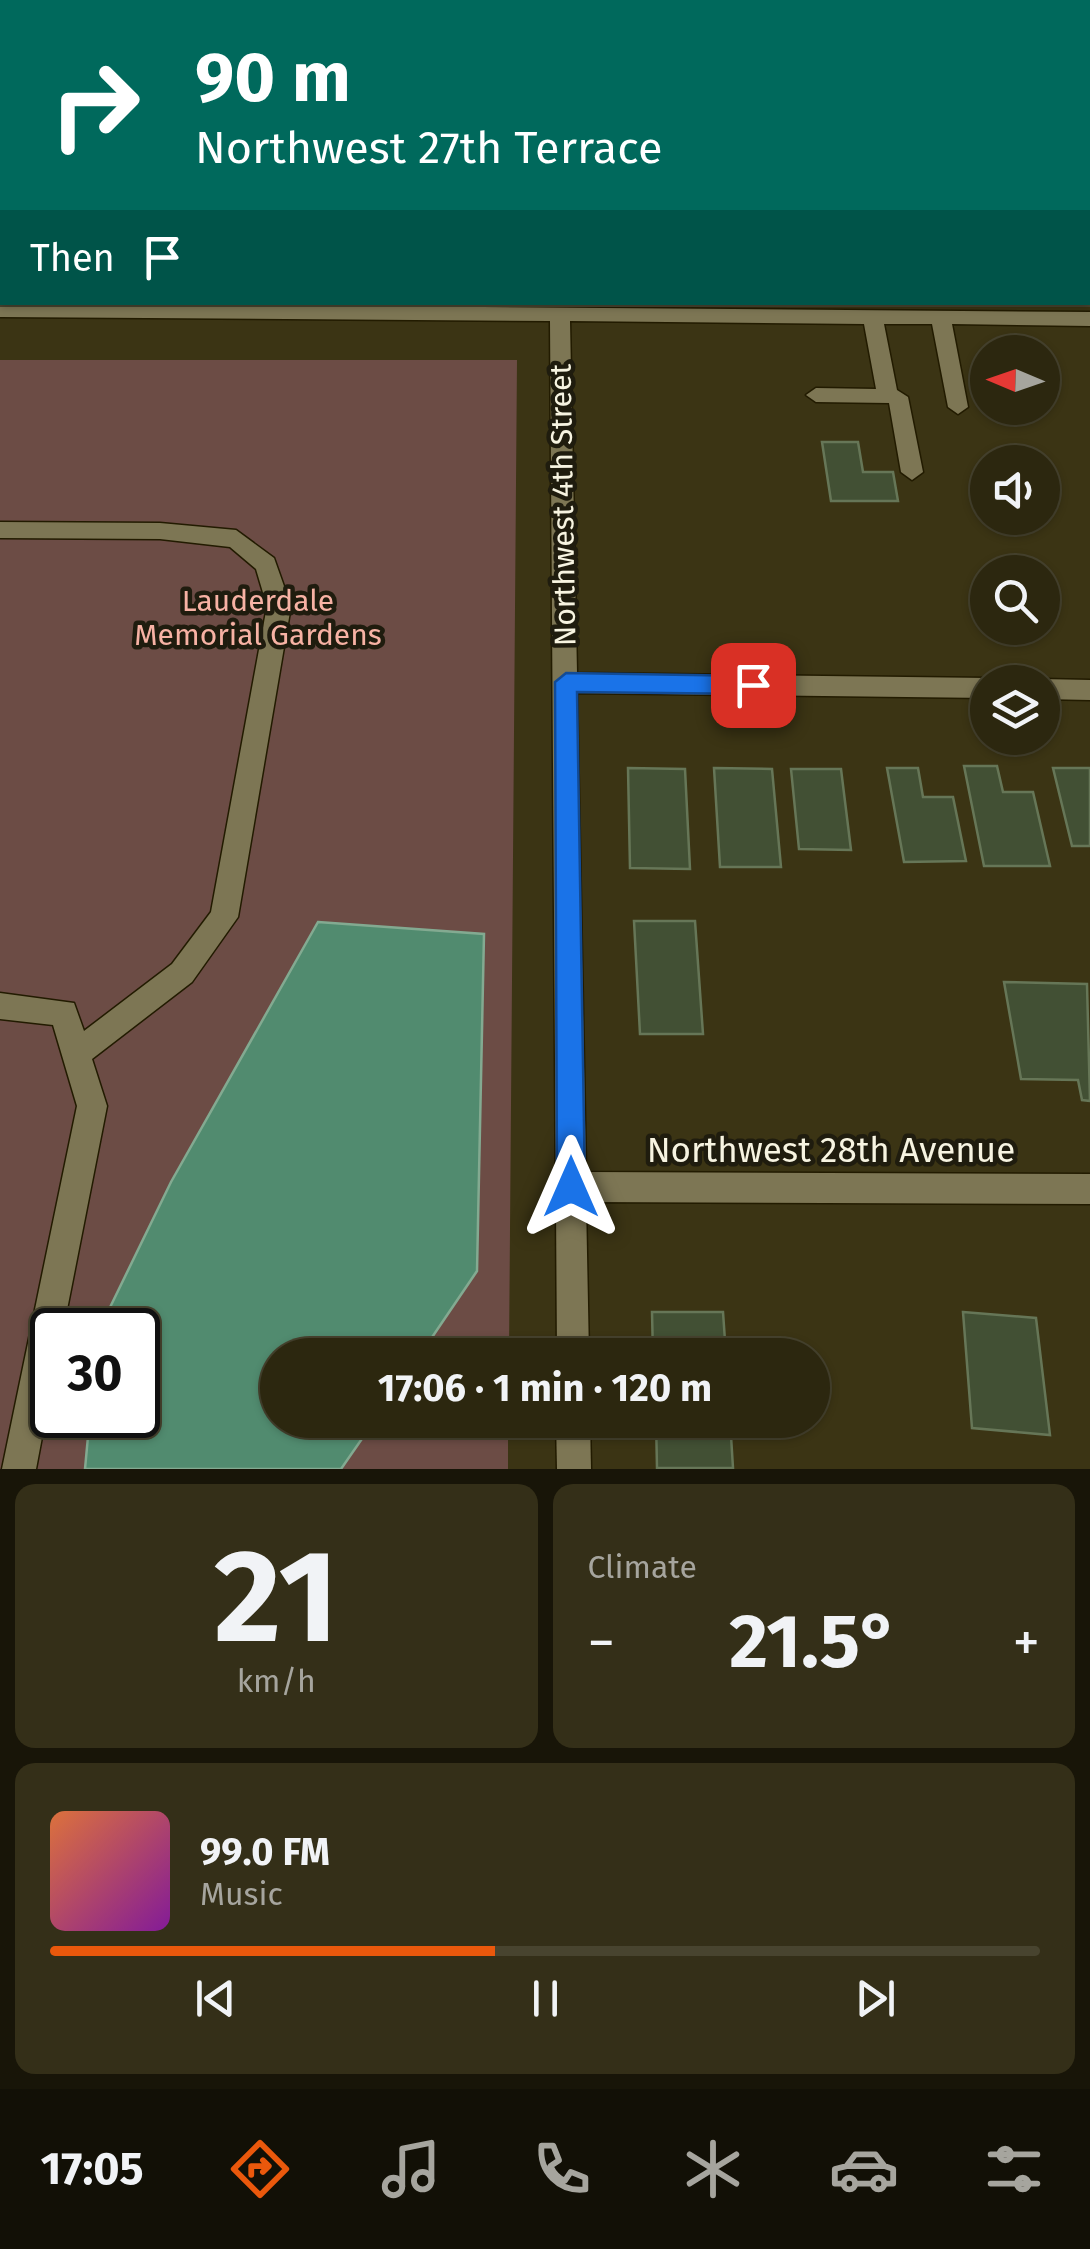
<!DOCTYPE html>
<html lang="en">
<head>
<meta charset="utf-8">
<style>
  :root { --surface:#2c270f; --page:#342f18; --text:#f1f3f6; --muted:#a6a59e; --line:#48442f; --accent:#ea580c }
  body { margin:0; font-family:"Fira Sans",sans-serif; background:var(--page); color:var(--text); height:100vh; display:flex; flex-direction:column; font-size:38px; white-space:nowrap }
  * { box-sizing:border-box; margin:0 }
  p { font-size:32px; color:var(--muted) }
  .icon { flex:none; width:55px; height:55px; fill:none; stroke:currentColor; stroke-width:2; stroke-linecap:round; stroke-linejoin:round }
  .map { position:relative; height:1469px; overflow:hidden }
  .details { display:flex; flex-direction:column; gap:15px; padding:15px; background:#181508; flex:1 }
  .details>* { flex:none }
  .guide { position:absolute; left:0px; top:0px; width:1090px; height:305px; box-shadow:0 2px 8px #0004,0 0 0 2px var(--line); background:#00695c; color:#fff; overflow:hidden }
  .needle { width:65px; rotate:272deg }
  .fabs { position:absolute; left:970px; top:335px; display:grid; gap:20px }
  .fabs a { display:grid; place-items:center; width:90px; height:90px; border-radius:50%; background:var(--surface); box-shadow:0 2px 8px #0004,0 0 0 2px var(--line); font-size:50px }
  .speed { position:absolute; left:30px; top:1308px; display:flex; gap:20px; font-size:50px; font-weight:700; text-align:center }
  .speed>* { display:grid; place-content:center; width:130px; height:130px; border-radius:50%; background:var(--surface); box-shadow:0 2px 8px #0004,0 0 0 2px var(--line); line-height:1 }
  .speed .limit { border:5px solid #111; border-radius:15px; background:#fff; color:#111 }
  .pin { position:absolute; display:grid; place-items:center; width:85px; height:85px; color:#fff; margin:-42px; border-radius:20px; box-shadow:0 5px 15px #0006 }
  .me { position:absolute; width:110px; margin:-55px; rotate:0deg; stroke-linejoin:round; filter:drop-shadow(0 0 8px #0008) }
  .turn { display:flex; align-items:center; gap:35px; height:210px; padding:0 30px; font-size:45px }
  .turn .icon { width:130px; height:130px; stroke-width:2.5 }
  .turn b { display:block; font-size:70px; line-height:85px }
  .then { display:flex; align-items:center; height:95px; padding:0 30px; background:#0003; gap:20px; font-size:38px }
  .big { font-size:75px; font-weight:700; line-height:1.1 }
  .details .widget { flex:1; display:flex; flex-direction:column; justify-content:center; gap:15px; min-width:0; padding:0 35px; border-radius:20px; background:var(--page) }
  .details .dial { align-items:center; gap:0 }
  .dial b { font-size:130px; line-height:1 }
  .song { display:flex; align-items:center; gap:30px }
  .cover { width:120px; height:120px; border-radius:15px; background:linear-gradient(135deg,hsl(20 70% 55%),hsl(290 70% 35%)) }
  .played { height:10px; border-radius:5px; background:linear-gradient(90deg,var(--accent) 45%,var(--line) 45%) }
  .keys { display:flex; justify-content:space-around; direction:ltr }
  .heat { display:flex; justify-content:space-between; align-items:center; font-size:55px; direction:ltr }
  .details .tiles { flex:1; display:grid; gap:15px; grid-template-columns:1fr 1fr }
  .widget:last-child { grid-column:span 2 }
  .trip { position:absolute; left:260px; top:1338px; width:570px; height:100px; border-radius:50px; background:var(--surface); box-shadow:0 2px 8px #0004,0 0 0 2px var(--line); font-weight:700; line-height:100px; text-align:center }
  .dock { display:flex; height:160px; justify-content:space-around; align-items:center; background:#121006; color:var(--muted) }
  .dock .icon { width:70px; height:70px }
  .dock .active { color:var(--accent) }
  .dock b { font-size:45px; color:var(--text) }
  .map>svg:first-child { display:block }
  .green { fill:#6c4c45; fill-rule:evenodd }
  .water { fill:#518b6f; stroke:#83aa91; stroke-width:2.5 }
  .building { fill:#425034; stroke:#667657; stroke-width:2.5 }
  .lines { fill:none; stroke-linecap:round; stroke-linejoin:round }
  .minor-casing { stroke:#221b00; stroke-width:3 }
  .minor { fill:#7d7654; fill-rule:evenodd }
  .route { fill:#1a73e8; stroke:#114b97; stroke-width:2.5 }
  .labels { text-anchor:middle; stroke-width:9; stroke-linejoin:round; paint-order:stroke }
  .street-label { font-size:30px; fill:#f7f4e1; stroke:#1f1c0e }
  .park-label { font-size:30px; fill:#f7b2a4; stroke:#1f1c0e }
  .near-street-label { font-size:35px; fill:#f7f4e1; stroke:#1f1c0e }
</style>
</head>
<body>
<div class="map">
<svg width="1090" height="1469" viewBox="0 0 1090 1469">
  <rect width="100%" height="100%" fill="#3b3414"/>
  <path class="green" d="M 0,360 L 517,360 L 509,1355 L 278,1355 L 278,1420 L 508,1420 L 508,1469 L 0,1469 ZM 52,1330 L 138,1330 L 138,1415 L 52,1415 Z"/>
  <polygon class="water" points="318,922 484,934 477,1271 420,1355 278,1355 278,1420 375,1420 341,1469 85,1469 90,1415 138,1415 138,1330 99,1330 171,1182"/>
  <g class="building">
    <polygon points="0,0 110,0 2,2 2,137"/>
    <polygon points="1054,0 1090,0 1090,64 1088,2"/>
    <polygon points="822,442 858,442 863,472 893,472 898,501 831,501"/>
    <polygon points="964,766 997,766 1003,792 1033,792 1050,866 984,866"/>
    <polygon points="628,768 685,769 690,869 630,868"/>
    <polygon points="714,768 772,769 781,867 720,867"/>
    <polygon points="887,768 918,768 923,797 953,797 966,861 904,862"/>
    <polygon points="1053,768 1090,768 1090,846 1072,846"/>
    <polygon points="791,769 841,769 851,850 799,849"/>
    <polygon points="634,921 695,921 703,1034 640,1034"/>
    <polygon points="1004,982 1087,984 1090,1101 1082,1100 1078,1080 1021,1079"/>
    <polygon points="652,1312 723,1312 726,1355 653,1355"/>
    <polygon points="963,1312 1036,1318 1050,1435 972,1428"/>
    <polygon points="656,1420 730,1420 733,1468 657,1468"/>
  </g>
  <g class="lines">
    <defs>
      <g id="minor">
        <rect x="354" y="0" width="16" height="2"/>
        <rect x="515" y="0" width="16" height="2"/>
        <rect x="674" y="0" width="16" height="2"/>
        <polygon points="1002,0 1018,0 1019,2 1003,2"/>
        <rect x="0" y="146" width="2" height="10"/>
        <polygon points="1090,172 1090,184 1088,185 1088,173"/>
        <polygon points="1088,199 1090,200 1090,218 1088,217"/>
        <polygon points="0,303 1090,312 1090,326 952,324 968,407 958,414 948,407 932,324 884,324 897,390 908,397 923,472 912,480 901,472 889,403 816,402 806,395 816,388 876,389 864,324 570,321 577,673 988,678 997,682 988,682 988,698 577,693 586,1172 1090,1174 1090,1204 586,1202 589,1355 557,1355 550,321 0,317"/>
        <polygon points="0,522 160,523 236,530 274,558 291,606 238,917 192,982 92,1059 107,1106 63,1330 52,1330 52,1384 36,1469 2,1469 77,1106 53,1025 0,1019 0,993 74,1003 84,1031 172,964 211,912 267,606 256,569 230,547 160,539 0,538"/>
        <polygon points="1042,679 1090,680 1090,700 1042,699 1042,682 1033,682"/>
        <polygon points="556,1420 590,1420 591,1469 557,1469"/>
      </g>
    </defs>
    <use href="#minor" class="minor-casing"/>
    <use href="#minor" class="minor"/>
  </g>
  <polygon class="route" points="566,673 753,676 764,685 753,694 577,692 585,1187 581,1197 571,1201 561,1197 557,1187 555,682"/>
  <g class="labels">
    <g class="street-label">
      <text transform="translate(563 505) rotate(-91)" y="10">Northwest 4th Street</text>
    </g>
    <g class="park-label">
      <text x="258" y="611">Lauderdale<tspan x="258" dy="34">Memorial Gardens</tspan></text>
    </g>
    <g class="near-street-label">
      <text x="831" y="1162">Northwest 28th Avenue</text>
    </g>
  </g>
</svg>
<div class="fabs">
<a><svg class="needle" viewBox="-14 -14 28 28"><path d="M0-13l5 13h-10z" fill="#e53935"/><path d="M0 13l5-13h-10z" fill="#a6a59e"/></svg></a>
<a><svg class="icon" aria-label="sound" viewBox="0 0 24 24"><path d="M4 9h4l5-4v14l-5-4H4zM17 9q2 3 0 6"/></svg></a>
<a><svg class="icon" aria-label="search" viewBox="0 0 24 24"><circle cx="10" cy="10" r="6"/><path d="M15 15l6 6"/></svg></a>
<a><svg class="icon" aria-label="layers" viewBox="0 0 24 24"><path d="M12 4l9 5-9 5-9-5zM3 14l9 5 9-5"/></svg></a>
</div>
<div class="speed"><div class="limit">30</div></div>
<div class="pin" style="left:753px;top:685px;background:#d93025"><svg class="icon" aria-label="arrive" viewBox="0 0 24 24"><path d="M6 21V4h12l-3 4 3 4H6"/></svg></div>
<svg class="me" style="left:571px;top:1187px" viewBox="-20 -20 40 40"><path d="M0-17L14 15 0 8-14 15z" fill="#1a73e8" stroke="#fff" stroke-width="4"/></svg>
<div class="trip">17:06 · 1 min · 120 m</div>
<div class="guide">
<div class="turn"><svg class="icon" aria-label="right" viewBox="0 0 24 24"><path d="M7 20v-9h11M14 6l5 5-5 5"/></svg><div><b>90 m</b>Northwest 27th Terrace</div></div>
<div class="then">Then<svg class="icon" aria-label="arrive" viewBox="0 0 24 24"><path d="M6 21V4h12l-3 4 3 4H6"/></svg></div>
</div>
</div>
<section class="details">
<div class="tiles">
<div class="widget dial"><b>21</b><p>km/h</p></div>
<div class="widget"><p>Climate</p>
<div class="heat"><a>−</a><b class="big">21.5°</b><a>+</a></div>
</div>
<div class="widget">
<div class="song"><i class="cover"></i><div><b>99.0 FM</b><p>Music</p></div></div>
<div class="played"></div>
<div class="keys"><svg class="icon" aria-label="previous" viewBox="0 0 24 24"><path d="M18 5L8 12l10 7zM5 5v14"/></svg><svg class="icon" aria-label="pause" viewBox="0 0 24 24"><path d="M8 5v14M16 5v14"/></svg><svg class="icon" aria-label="next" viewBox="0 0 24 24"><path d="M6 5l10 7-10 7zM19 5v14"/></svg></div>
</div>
</div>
</section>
<nav class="dock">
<b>17:05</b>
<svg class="icon active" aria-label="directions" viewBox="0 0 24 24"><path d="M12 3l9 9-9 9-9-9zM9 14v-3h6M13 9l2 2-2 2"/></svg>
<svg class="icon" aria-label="music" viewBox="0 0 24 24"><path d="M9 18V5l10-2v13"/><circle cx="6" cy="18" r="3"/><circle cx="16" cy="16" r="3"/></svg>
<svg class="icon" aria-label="phone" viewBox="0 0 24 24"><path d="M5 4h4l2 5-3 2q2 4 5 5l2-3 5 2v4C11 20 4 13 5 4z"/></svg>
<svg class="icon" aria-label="climate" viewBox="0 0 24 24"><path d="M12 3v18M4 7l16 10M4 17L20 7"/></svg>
<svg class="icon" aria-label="car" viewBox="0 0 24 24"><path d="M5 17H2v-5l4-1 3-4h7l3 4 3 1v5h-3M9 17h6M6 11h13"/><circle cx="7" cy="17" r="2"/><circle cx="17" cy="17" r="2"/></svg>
<svg class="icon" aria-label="filters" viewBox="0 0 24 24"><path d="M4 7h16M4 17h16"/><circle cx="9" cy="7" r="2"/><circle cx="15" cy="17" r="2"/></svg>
</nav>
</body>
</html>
